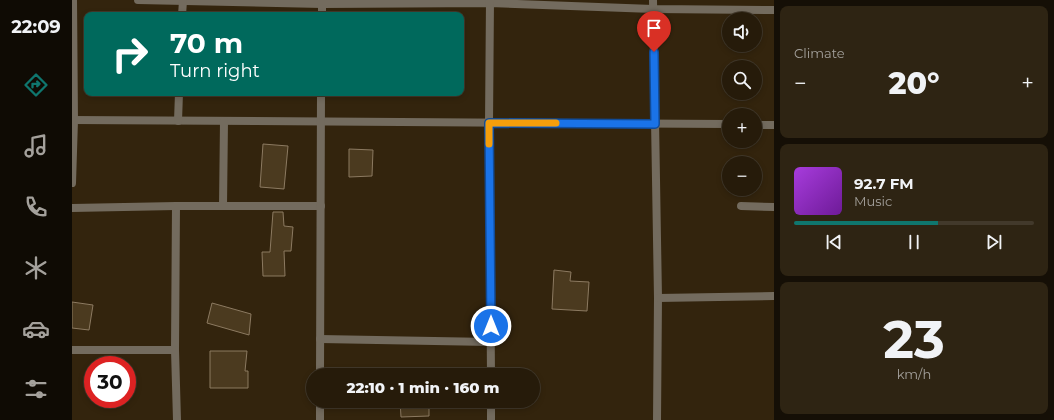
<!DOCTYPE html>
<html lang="en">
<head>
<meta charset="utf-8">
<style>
  :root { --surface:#261b0a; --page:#2e2413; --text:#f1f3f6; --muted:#a4a19c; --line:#42392b; --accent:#0f766e }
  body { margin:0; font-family:Montserrat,sans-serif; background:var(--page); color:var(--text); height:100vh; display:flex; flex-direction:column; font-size:15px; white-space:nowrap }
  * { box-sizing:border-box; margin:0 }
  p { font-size:13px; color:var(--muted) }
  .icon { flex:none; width:22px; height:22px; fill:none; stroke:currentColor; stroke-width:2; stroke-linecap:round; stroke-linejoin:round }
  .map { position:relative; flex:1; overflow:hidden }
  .panel { display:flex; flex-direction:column; gap:6px; padding:6px; background:#150f06; width:280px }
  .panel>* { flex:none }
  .hud { position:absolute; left:12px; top:12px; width:380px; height:84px; border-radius:8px; box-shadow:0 2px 6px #0003,0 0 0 1px var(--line); background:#00695c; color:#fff; overflow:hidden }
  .tools { position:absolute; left:650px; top:12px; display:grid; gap:8px }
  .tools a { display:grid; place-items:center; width:40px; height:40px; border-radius:50%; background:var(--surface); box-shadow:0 2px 6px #0003,0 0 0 1px var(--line); font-size:20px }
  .speed { position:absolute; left:12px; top:356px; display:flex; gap:8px; font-size:20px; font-weight:700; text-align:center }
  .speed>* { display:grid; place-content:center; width:52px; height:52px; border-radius:50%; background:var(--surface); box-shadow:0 2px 6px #0003,0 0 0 1px var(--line); line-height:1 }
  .speed .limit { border:6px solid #d22; background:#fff; color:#111 }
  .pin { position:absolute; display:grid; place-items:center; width:34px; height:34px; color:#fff; margin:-41px -17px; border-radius:50% 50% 50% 0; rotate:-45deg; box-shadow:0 0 4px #0007 }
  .pin .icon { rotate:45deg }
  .me { position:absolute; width:44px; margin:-22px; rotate:0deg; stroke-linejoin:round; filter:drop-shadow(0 0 3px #0008) }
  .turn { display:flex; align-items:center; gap:14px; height:84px; padding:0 20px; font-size:18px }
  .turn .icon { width:52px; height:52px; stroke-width:2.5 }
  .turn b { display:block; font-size:28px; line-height:34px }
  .big { font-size:30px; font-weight:800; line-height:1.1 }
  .panel .tile { flex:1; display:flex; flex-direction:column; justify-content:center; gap:6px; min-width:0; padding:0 14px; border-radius:8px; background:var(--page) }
  .panel .dial { align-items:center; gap:0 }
  .dial b { font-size:52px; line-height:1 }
  .song { display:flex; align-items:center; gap:12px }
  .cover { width:48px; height:48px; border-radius:6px; background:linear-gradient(135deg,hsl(280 70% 55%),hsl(280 70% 35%)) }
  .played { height:4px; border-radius:2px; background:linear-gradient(90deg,var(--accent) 60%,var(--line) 60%) }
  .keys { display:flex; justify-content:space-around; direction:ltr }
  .heat { display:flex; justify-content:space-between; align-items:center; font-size:22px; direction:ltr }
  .trip { position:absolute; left:234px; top:368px; width:234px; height:40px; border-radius:20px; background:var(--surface); box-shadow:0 2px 6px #0003,0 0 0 1px var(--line); font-weight:800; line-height:40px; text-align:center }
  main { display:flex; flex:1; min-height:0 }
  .tabs { display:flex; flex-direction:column; width:72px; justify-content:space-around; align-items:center; background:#0f0b04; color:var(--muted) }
  .tabs .icon { width:28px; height:28px }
  .tabs .on { color:var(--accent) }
  .tabs b { font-size:18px; color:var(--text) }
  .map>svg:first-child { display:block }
  .building { fill:#4b3a1f; stroke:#8c7a61 }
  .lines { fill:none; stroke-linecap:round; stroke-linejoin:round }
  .minor { stroke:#736b5e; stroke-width:8 }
  .route-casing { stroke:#114b97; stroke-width:10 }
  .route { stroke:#1a73e8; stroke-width:7 }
  .slow { stroke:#f59e0b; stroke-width:7 }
</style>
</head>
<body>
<main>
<nav class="tabs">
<b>22:09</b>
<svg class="icon on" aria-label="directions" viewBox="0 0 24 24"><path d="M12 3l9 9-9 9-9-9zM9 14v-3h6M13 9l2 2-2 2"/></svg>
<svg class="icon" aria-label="music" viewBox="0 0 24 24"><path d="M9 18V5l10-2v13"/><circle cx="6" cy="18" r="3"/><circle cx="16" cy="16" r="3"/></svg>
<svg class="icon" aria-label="phone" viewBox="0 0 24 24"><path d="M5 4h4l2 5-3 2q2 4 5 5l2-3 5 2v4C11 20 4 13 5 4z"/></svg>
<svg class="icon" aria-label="climate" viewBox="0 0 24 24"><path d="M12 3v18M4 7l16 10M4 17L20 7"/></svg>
<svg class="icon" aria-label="car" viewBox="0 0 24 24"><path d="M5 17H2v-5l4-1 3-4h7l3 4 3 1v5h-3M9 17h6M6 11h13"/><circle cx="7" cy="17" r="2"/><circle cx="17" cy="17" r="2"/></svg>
<svg class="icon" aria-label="filters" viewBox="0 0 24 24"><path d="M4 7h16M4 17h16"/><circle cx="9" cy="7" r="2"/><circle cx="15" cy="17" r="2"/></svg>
</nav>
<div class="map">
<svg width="702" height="420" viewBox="0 0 702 420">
  <rect width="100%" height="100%" fill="#33240d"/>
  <g class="building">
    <polygon points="191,144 216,146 212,189 188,187"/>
    <polygon points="277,149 301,150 300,176 277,177"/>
    <polygon points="201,212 211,212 212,226 221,227 219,251 212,251 213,276 191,276 190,252 198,252"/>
    <polygon points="482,270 499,272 498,281 517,282 515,311 480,309"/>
    <polygon points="0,302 21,305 17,330 0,328"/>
    <polygon points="140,303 179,314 177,335 135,323"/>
    <polygon points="138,351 175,351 173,371 176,371 176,388 138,388"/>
    <polygon points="328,401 357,401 357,416 329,417"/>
  </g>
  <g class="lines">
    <g class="minor">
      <polyline points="66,0 250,4 418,3 581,9 702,10"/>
      <polyline points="418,0 417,123 419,375"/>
      <polyline points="581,0 586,298 585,420"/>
      <polyline points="110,15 111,1"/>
      <polyline points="250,15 250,0"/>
      <polyline points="0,120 657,124"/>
      <polyline points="106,121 107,93"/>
      <polyline points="683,125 702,125"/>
      <polyline points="0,183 2,120 1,0"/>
      <polyline points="104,206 103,350 105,420"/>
      <polyline points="151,206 152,121"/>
      <polyline points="669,206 702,207"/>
      <polyline points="0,208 104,206 249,206"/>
      <polyline points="586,298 702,296"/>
      <polyline points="248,339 419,342"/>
      <polyline points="0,350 103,350"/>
      <polyline points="248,375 249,93"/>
      <polyline points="419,401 419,420"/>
      <polyline points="248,420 248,401"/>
    </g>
  </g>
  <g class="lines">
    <defs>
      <polyline id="route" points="419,326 417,123 583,124 582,52"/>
    </defs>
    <use href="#route" class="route-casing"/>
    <use href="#route" class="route"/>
    <polyline class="slow" points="417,144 417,123 484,123"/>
  </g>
</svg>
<div class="tools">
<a><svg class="icon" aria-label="sound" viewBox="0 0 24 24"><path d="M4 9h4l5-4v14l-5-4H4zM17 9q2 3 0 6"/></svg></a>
<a><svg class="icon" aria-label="search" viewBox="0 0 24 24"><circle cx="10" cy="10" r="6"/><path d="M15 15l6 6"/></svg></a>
<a>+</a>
<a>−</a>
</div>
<div class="speed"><div class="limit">30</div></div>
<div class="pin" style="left:582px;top:52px;background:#d93025"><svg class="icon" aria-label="arrive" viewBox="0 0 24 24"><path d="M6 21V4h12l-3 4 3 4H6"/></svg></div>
<svg class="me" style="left:419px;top:326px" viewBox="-20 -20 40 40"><circle r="17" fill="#1a73e8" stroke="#fff" stroke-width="3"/><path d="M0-11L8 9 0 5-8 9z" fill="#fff"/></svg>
<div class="trip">22:10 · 1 min · 160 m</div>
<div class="hud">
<div class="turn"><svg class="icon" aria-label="right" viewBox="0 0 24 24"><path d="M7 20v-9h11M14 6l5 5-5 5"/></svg><div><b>70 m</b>Turn right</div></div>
</div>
</div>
<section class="panel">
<div class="tile"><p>Climate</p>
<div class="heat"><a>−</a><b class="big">20°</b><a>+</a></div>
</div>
<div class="tile">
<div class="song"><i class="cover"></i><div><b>92.7 FM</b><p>Music</p></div></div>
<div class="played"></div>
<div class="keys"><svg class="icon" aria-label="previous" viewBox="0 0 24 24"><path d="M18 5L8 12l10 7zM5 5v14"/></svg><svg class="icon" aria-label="pause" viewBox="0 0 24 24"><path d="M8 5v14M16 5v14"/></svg><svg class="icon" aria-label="next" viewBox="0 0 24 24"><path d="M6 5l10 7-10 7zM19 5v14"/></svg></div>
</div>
<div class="tile dial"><b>23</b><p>km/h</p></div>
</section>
</main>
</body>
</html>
